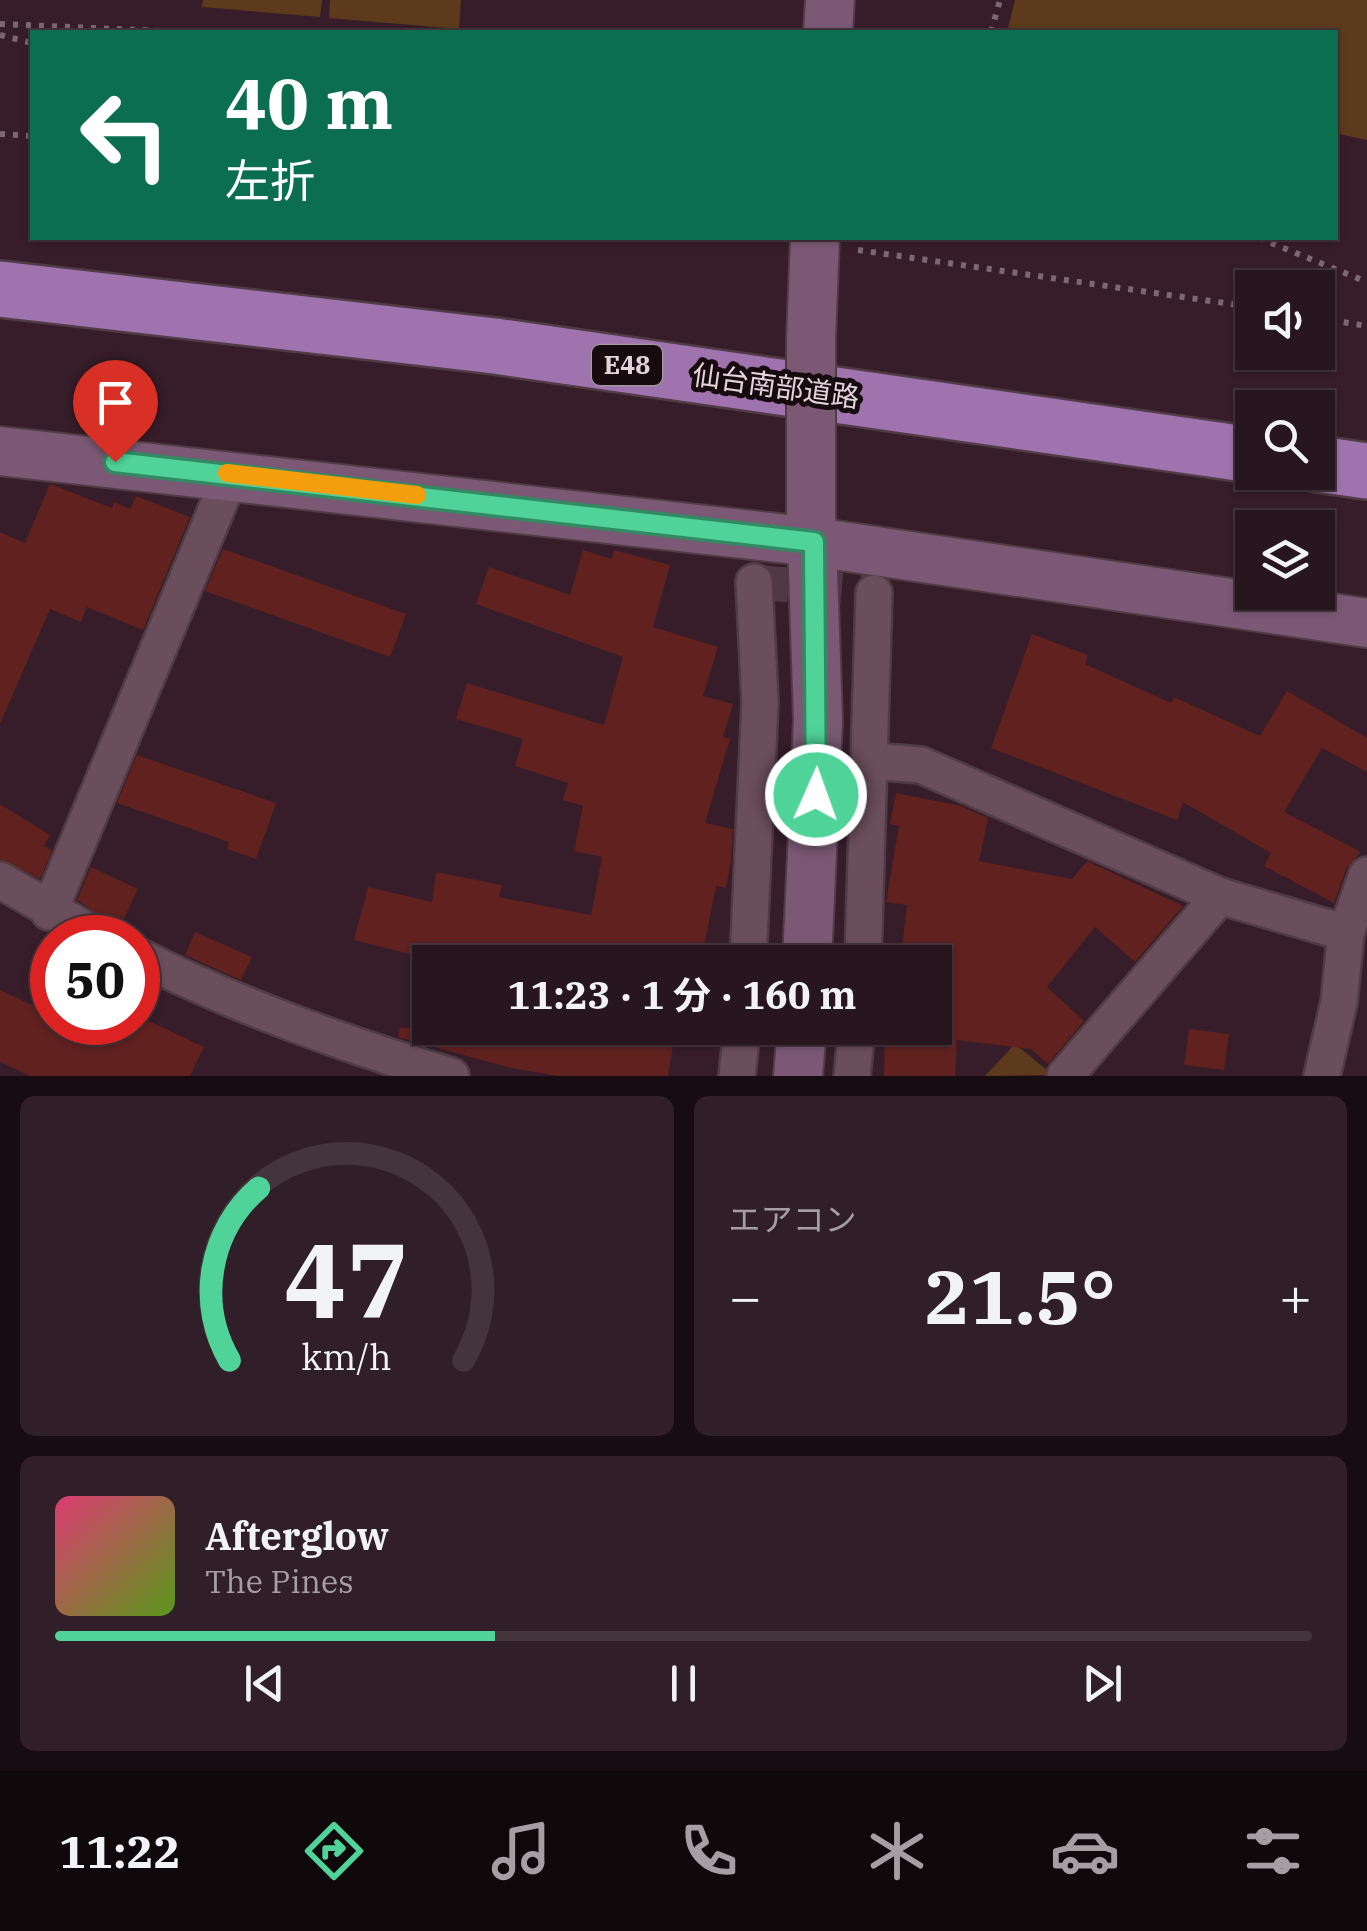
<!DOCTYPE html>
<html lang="ja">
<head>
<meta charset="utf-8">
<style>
  :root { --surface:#28161f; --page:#301f28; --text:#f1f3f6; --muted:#a59fa4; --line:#44353d; --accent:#4fd399 }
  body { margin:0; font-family:"IBM Plex Serif","Noto Sans JP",serif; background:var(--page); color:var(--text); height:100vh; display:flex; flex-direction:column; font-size:38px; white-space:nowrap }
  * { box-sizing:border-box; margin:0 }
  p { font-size:32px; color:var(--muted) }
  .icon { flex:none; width:55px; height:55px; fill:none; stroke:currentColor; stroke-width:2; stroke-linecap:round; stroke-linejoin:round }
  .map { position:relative; height:1076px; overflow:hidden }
  .drawer { display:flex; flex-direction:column; gap:20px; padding:20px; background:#160c11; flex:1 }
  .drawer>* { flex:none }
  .banner { position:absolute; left:30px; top:30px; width:1308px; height:210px; border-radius:0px; box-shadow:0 2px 8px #0004,0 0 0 2px var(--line); background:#0b6e4f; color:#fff; overflow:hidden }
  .buttons { position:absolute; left:1235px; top:270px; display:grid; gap:20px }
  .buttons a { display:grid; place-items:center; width:100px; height:100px; border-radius:0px; background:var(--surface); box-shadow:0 2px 8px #0004,0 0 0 2px var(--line); font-size:50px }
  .speed { position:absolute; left:30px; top:915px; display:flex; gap:20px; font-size:50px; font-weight:700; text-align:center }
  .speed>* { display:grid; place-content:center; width:130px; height:130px; border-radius:50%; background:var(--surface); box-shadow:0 2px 8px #0004,0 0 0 2px var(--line); line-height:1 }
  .speed .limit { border:15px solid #d22; background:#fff; color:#111 }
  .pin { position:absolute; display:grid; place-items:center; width:85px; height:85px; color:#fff; margin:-102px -42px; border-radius:50% 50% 50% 0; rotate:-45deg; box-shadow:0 0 10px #0007 }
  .pin .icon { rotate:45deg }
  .me { position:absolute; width:110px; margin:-55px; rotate:2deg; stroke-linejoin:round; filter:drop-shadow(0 0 8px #0008) }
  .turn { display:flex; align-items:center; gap:35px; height:210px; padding:0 30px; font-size:45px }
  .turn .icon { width:130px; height:130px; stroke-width:2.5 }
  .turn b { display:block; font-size:70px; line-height:85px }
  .big { font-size:75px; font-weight:700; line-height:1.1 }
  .drawer .card { flex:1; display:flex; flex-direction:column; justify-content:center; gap:15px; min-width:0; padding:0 35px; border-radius:15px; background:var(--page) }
  .drawer .dial { align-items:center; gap:0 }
  .dial svg { height:260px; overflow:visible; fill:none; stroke:var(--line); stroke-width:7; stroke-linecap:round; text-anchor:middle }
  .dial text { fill:var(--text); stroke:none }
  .song { display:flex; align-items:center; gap:30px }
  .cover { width:120px; height:120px; border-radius:15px; background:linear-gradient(135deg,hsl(340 70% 55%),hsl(90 70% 35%)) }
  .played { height:10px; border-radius:5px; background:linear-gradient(90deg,var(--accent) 35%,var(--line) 35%) }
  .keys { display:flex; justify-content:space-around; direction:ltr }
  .heat { display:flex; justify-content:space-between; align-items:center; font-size:55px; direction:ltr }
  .drawer .tiles { flex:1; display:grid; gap:20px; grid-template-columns:1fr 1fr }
  .card:last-child { grid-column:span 2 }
  .trip { position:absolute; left:412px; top:945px; width:540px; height:100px; border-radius:0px; background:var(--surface); box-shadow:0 2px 8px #0004,0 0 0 2px var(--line); font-weight:700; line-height:100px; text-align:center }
  .tab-bar { display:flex; height:160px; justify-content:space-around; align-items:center; background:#10090c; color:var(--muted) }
  .tab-bar .icon { width:70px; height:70px }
  .tab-bar .active { color:var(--accent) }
  .tab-bar b { font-size:45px; color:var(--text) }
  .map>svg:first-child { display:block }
  .green { fill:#5d3a1c }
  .building { fill:#60211f }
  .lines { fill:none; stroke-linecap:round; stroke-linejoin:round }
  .street-tunnel { stroke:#503844; stroke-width:35; stroke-dasharray:35 18; stroke-linecap:butt }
  .street-casing { stroke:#513b45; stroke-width:40 }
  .secondary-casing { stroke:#513b45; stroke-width:52 }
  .highway-casing { stroke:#513b45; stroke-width:60 }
  .path { stroke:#7d6771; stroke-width:6; stroke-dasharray:5 8; stroke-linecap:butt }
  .street { stroke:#6b4e5b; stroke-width:35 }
  .secondary { stroke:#7b5974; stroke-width:48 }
  .highway { stroke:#9f74ae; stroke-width:55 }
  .secondary-bridge-casing { stroke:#513b45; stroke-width:52; stroke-linecap:butt }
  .secondary-bridge { stroke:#7b5974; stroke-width:48 }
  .route-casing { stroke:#338963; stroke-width:25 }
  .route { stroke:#4fd399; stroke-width:18 }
  .slow { stroke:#f59e0b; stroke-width:18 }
  .labels { text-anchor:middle; stroke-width:10; stroke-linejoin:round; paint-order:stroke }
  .shield { fill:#170b10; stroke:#a6979d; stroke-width:2.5 }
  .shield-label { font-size:25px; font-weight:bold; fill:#e4d3da }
  .street-label { font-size:28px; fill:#e4d3da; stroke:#170b10 }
</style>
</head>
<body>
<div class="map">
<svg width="1367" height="1076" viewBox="0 0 1367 1076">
  <rect width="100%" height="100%" fill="#361d29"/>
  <g class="green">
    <polygon points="203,0 322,0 320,17 202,7"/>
    <polygon points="330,0 461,0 459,29 329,18"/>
    <polygon points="1015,0 1367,0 1367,140 1335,133 1335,32 1007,32"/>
    <polygon points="1015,1044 1053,1075 985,1076"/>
  </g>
  <g class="building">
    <polygon points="50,484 112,508 114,502 130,509 136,496 190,517 143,630 87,607 81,622 50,609 0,724 0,532 25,543"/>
    <polygon points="223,549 406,614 390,657 205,591"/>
    <polygon points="583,550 612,559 614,550 670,565 653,627 718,647 703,696 733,704 723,737 730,739 705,823 733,829 731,861 726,888 716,886 701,962 623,962 539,946 537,962 442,962 354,940 368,887 432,902 436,872 502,885 499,897 591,915 602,857 574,851 583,806 563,800 568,783 515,766 523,739 456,719 467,683 604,725 623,657 476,604 489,567 570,595"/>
    <polygon points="1032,634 1088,655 1085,664 1171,703 1174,697 1260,736 1287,691 1367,738 1367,772 1322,748 1284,812 1361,852 1347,867 1334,903 1264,866 1271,853 1183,802 1177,820 991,748"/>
    <polygon points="137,755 276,803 256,859 227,849 229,842 117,803"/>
    <polygon points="896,793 961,806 988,818 979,861 1072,879 1087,861 1183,906 1135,962 1095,927 1047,987 1084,1021 1048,1064 1031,1049 957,1040 955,1076 884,1076 885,1028 935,1028 935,960 901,956 907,905 886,902 899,826 890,824"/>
    <polygon points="0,804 50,835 44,846 52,850 40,879 0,859"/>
    <polygon points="91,867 138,889 119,929 77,900"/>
    <polygon points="195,932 252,957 241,980 185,955"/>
    <polygon points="0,990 52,1014 52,1022 151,1022 204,1047 190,1076 30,1076 0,1062"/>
    <polygon points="400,1028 676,1028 668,1076 558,1076 511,1068 398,1037"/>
    <polygon points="1189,1029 1229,1034 1224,1070 1184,1065"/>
  </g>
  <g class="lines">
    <polyline class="street-tunnel" points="754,582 874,593"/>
    <defs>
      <g id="street">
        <polyline points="872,761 921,765 1220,896 1065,1076"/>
        <polyline points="0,880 100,938"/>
        <polyline points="1220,896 1346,933 1339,1002 1322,1076"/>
        <polyline points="49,912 231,474"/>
        <polyline points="1346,933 1367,875"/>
        <path d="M 138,956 C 237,1006 344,1044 451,1076"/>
        <polyline points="748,962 760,702 754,582"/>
        <polyline points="863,962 874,593"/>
        <polyline points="737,1076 742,1028"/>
        <polyline points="852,1076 857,1028"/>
      </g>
      <g id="secondary">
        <polyline points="828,32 830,0"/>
        <polyline points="811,339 815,238"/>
        <polyline points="0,451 814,542 1367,623"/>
        <polyline points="807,962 818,720 811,512"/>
        <polyline points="798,1076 802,1028"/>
      </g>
      <g id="highway">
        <polyline points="0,289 495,346 1252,455"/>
        <polyline points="1318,464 1367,471"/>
      </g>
    </defs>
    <use href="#street" class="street-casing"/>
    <use href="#secondary" class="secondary-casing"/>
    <use href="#highway" class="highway-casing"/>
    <g class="path">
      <polyline points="0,24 187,32"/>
      <polyline points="991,32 1000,0"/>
      <polyline points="0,35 32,43"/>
      <polyline points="0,134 32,136"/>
      <polyline points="1259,238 1367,282"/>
      <polyline points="858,250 1252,307"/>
      <polyline points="1318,318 1367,326"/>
    </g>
    <use href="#street" class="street"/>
    <use href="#secondary" class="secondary"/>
    <use href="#highway" class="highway"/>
    <defs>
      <polyline id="secondary-bridge" points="811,339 811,512"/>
    </defs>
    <use href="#secondary-bridge" class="secondary-bridge-casing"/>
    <use href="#secondary-bridge" class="secondary-bridge"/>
  </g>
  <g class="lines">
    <defs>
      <polyline id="route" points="115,462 814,542 816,795"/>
    </defs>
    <use href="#route" class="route-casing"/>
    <use href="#route" class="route"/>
    <polyline class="slow" points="227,473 417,495"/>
  </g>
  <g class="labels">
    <rect class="shield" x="592" y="345" width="70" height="40" rx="8"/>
    <g class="shield-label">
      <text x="627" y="374">E48</text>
    </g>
    <g class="street-label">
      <text transform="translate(776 386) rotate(8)" y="10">仙台南部道路</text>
    </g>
  </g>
</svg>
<div class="buttons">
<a><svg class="icon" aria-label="sound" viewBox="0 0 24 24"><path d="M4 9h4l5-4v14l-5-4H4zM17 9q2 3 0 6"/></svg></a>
<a><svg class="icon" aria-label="search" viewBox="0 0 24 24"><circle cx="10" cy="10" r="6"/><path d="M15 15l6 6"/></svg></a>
<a><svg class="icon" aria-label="layers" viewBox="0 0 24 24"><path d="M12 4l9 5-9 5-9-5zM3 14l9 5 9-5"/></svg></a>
</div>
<div class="speed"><div class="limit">50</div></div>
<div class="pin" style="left:115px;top:462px;background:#d93025"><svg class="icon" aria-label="arrive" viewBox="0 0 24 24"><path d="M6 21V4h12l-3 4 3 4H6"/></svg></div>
<svg class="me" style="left:816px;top:795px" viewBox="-20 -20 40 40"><circle r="17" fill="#4fd399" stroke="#fff" stroke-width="3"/><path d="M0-11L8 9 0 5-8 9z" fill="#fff"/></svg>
<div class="trip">11:23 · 1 分 · 160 m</div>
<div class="banner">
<div class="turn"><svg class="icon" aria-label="left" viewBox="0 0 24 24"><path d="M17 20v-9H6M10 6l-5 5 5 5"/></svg><div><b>40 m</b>左折</div></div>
</div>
</div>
<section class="drawer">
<div class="tiles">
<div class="card dial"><svg viewBox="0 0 100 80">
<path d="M14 69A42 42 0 1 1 86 69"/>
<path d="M14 69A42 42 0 0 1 23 16" stroke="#4fd399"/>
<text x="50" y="56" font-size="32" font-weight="700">47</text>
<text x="50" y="72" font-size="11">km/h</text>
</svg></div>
<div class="card"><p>エアコン</p>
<div class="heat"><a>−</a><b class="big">21.5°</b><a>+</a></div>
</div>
<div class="card">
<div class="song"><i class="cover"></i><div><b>Afterglow</b><p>The Pines</p></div></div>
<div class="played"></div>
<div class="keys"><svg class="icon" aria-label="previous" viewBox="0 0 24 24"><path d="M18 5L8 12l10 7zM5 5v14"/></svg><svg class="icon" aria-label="pause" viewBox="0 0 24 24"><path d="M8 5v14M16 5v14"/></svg><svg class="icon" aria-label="next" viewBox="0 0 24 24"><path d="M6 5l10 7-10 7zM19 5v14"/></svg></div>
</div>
</div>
</section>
<nav class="tab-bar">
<b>11:22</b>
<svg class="icon active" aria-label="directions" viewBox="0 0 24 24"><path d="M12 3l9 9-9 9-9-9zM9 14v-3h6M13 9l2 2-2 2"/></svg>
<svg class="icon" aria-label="music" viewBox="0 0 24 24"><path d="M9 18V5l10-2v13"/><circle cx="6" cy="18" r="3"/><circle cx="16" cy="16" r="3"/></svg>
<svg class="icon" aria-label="phone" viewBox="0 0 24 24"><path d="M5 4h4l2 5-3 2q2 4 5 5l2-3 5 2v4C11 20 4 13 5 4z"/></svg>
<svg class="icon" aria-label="climate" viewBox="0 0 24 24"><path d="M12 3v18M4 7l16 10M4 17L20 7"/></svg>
<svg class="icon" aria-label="car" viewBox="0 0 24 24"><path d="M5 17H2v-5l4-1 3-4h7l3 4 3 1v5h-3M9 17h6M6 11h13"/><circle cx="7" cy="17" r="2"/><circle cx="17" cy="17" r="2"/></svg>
<svg class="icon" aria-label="filters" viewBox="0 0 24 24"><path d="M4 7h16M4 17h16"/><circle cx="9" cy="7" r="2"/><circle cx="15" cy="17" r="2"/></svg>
</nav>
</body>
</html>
